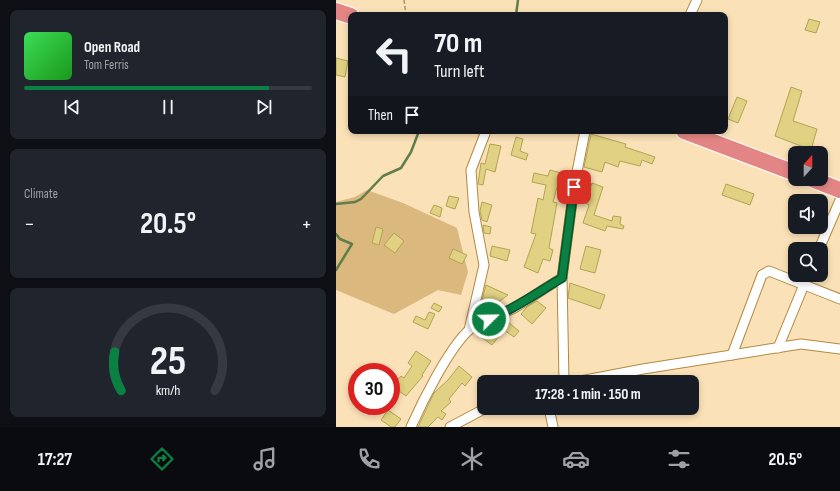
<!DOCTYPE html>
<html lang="en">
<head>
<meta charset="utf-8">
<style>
  :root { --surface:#171b24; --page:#20242c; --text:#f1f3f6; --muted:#9ea1a6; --line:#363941; --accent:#0b8043 }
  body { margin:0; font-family:"Sofia Sans Condensed",sans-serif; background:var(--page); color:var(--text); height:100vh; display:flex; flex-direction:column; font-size:15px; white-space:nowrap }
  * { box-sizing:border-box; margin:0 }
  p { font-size:13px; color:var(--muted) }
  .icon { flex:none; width:22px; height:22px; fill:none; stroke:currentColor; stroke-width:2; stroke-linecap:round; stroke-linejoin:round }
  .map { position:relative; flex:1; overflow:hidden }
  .sheet { display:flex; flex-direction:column; gap:10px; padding:10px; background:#0d0f14; width:336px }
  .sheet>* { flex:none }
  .guide { position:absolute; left:12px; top:12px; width:380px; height:122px; border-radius:8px; box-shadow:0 2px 6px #0003; background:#171b24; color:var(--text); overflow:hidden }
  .needle { width:26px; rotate:21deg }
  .tools { position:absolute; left:452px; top:146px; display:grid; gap:8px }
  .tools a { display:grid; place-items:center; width:40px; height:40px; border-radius:8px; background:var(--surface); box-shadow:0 2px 6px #0003; font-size:20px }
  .speed { position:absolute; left:12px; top:363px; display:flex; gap:8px; font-size:20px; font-weight:700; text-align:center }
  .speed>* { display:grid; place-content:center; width:52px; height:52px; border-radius:50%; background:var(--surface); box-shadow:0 2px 6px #0003; line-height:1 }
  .speed .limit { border:6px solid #d22; background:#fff; color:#111 }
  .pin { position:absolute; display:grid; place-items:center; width:34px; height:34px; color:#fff; margin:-17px; border-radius:8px; box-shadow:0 2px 6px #0006 }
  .me { position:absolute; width:44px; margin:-22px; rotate:67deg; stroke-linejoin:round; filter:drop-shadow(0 0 3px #0008) }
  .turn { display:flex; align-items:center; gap:14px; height:84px; padding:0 20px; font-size:18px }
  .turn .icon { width:52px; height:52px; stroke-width:2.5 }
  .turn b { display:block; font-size:28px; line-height:34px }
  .then { display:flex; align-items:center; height:38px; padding:0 20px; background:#0003; gap:8px; font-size:15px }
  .big { font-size:30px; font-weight:700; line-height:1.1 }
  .sheet .card { flex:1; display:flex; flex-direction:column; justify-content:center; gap:6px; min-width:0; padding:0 14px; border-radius:8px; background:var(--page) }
  .sheet .dial { align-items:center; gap:0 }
  .dial svg { height:104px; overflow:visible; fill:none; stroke:var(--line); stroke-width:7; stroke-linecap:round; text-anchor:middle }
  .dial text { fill:var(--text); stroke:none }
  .song { display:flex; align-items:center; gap:12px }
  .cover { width:48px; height:48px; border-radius:6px; background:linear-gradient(135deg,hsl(130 70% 55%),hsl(120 70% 35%)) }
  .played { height:4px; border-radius:2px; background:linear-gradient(90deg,var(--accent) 85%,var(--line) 85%) }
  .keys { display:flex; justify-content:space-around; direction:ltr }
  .heat { display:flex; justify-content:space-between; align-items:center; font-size:22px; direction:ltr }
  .trip { position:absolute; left:141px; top:375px; width:222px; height:40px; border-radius:8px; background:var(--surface); box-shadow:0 2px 6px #0003; font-weight:700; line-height:40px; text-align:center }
  .tab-bar { display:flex; height:64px; justify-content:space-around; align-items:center; background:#090b0e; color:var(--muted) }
  .tab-bar .icon { width:28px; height:28px }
  .tab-bar .selected { color:var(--accent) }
  .tab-bar b { font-size:18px; color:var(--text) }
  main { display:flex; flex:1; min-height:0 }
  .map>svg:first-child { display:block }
  .green { fill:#dab87e }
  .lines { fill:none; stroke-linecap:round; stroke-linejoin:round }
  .stream { stroke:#607d4c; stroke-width:2.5 }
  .building { fill:#e0d282; stroke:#b1a454 }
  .street-casing { stroke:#b28941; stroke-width:11 }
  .highway-casing { stroke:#fff; stroke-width:18 }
  .path { stroke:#aa9470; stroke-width:1.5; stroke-dasharray:4 2; stroke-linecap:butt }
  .street { stroke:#fff; stroke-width:9 }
  .highway { stroke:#e48585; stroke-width:16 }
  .route-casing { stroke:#07532c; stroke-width:10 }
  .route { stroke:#0b8043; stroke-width:7 }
</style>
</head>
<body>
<main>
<section class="sheet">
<div class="card">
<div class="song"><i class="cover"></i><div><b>Open Road</b><p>Tom Ferris</p></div></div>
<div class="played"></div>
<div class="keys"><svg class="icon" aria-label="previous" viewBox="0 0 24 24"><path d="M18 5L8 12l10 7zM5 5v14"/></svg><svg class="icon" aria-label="pause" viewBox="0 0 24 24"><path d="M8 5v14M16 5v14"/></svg><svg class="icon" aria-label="next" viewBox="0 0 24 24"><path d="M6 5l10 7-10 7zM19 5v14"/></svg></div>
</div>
<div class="card"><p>Climate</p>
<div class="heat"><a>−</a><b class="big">20.5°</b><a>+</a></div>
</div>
<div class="card dial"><svg viewBox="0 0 100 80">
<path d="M14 69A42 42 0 1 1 86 69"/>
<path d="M14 69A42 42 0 0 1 9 39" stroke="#0b8043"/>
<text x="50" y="56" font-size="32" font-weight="700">25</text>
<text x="50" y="72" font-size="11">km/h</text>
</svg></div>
</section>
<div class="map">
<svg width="504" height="427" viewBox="0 0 504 427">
  <rect width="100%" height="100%" fill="#fbe1b7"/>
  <polygon class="green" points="31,190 67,203 121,228 132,272 125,295 102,290 58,314 0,290 0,202 19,197"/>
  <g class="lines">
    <g class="stream">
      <polyline points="180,15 182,0"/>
      <polyline points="94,131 123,131"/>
      <polyline points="0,204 19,202 25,199 47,176 65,168 75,152 83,131"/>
      <polyline points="0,234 4,239 16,244 0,270"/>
    </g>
  </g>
  <g class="building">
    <polygon points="473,19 484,22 480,33 469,30"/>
    <polygon points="0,58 12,61 9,77 0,75"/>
    <polygon points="455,87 466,91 457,121 481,129 475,150 439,136"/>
    <polygon points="401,97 411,101 402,123 392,119"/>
    <polygon points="255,134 290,144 289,147 319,157 316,164 306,160 304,166 284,161 282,167 269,162 266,172 248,167"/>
    <polygon points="180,137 187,139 184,151 192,154 190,160 175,155"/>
    <polygon points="154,144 165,146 159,172 150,169 147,185 142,184 145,163 149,164"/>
    <polygon points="214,170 225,173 217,202 221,203 213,248 217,250 214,261 207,259 202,273 188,267 200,234 195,233 202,198 207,200 210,185 196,182 198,173 212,176"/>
    <polygon points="256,183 267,187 258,215 276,221 277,216 285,217 284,224 288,226 287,229 271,226 269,231 247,223 253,205 249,203"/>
    <polygon points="390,184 418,194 414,205 386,195"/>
    <polygon points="113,196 123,198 119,209 110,206"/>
    <polygon points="146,202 156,205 151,222 146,220 144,211"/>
    <polygon points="98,205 106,208 104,217 94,213"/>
    <polygon points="147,225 155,227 154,234 148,233"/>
    <polygon points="40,227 47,229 43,245 36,243"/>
    <polygon points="58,233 68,241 59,253 48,245"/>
    <polygon points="156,246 174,250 171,261 154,256"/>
    <polygon points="250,246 265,250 259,273 244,269"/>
    <polygon points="117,249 131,255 126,264 113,258"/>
    <polygon points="234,283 269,295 264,309 232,298"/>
    <polygon points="150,285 172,295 157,306 146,300"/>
    <polygon points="201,301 210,308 196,324 185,314 191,307"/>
    <polygon points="98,303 106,307 103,312 95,308"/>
    <polygon points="93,312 99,314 92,329 77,322 80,316 89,320"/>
    <polygon points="168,319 183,331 178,337 168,330 156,345 140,333 148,327 155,332 164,321"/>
    <polygon points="80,351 95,361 86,375 87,376 70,396 56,386 65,376 68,378 76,366 72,363"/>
    <polygon points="123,366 136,377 129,386 126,383 113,399 115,402 105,411 110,414 106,420 102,417 92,427 82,427 98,393 112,380"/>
    <polygon points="52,410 65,419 59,427 55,427 45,420"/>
  </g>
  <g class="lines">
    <defs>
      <g id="street">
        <polyline points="354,15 361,0"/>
        <polyline points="483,249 504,200"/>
        <polyline points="226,278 228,382"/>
        <polyline points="133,330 148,265 138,212 135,170 150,131"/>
        <polyline points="442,348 472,275"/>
        <polyline points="396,355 426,275 433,271 504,299"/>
        <polyline points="239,382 307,369 465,344 504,349"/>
        <polyline points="213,408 217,427"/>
        <path d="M 75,427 C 86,402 113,348 133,330 C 145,318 165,316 180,307 C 195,298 210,287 226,278 L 238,187 L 249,131"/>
        <polyline points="114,427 150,408"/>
      </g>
      <g id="highway">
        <polyline points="0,11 15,16"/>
        <polyline points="348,131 459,173"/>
        <polyline points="476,179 504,190"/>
      </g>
    </defs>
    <use href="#street" class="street-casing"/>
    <use href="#highway" class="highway-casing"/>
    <polyline class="path" points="68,0 70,15"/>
    <use href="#street" class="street"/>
    <use href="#highway" class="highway"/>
  </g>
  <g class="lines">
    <defs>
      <path id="route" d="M 153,319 C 179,309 202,292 226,278 L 238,187"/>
    </defs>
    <use href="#route" class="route-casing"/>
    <use href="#route" class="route"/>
  </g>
</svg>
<div class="tools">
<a><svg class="needle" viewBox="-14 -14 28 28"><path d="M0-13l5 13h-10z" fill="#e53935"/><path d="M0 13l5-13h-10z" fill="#9ea1a6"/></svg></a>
<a><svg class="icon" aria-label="sound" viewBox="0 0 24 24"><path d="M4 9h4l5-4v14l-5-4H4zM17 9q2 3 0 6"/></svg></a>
<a><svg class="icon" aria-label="search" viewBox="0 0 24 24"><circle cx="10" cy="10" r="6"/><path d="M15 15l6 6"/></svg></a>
</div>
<div class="speed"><div class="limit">30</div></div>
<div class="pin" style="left:238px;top:187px;background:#d93025"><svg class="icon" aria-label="arrive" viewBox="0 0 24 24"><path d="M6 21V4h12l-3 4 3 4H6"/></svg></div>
<svg class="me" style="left:153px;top:319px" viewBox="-20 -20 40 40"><circle r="17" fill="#0b8043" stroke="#fff" stroke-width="3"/><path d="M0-11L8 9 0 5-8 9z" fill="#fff"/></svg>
<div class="trip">17:28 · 1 min · 150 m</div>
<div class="guide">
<div class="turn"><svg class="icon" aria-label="left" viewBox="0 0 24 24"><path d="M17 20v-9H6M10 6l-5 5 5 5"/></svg><div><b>70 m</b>Turn left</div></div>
<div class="then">Then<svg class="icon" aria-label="arrive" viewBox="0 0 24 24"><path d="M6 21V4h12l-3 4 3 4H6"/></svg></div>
</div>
</div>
</main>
<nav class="tab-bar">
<b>17:27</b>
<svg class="icon selected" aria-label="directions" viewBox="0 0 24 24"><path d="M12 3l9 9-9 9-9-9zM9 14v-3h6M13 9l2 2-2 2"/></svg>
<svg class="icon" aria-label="music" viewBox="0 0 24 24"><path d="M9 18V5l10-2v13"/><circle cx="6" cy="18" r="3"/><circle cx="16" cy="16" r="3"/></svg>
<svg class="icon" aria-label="phone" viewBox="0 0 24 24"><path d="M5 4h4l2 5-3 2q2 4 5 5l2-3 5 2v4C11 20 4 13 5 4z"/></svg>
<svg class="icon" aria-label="climate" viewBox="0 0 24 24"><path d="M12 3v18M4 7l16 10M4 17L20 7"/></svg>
<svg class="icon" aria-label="car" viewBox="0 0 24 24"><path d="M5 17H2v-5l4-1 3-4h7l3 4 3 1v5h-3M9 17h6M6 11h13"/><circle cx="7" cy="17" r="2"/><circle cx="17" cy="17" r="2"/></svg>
<svg class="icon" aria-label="filters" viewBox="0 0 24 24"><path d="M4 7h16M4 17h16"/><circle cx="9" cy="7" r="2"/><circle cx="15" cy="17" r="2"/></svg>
<b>20.5°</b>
</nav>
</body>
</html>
